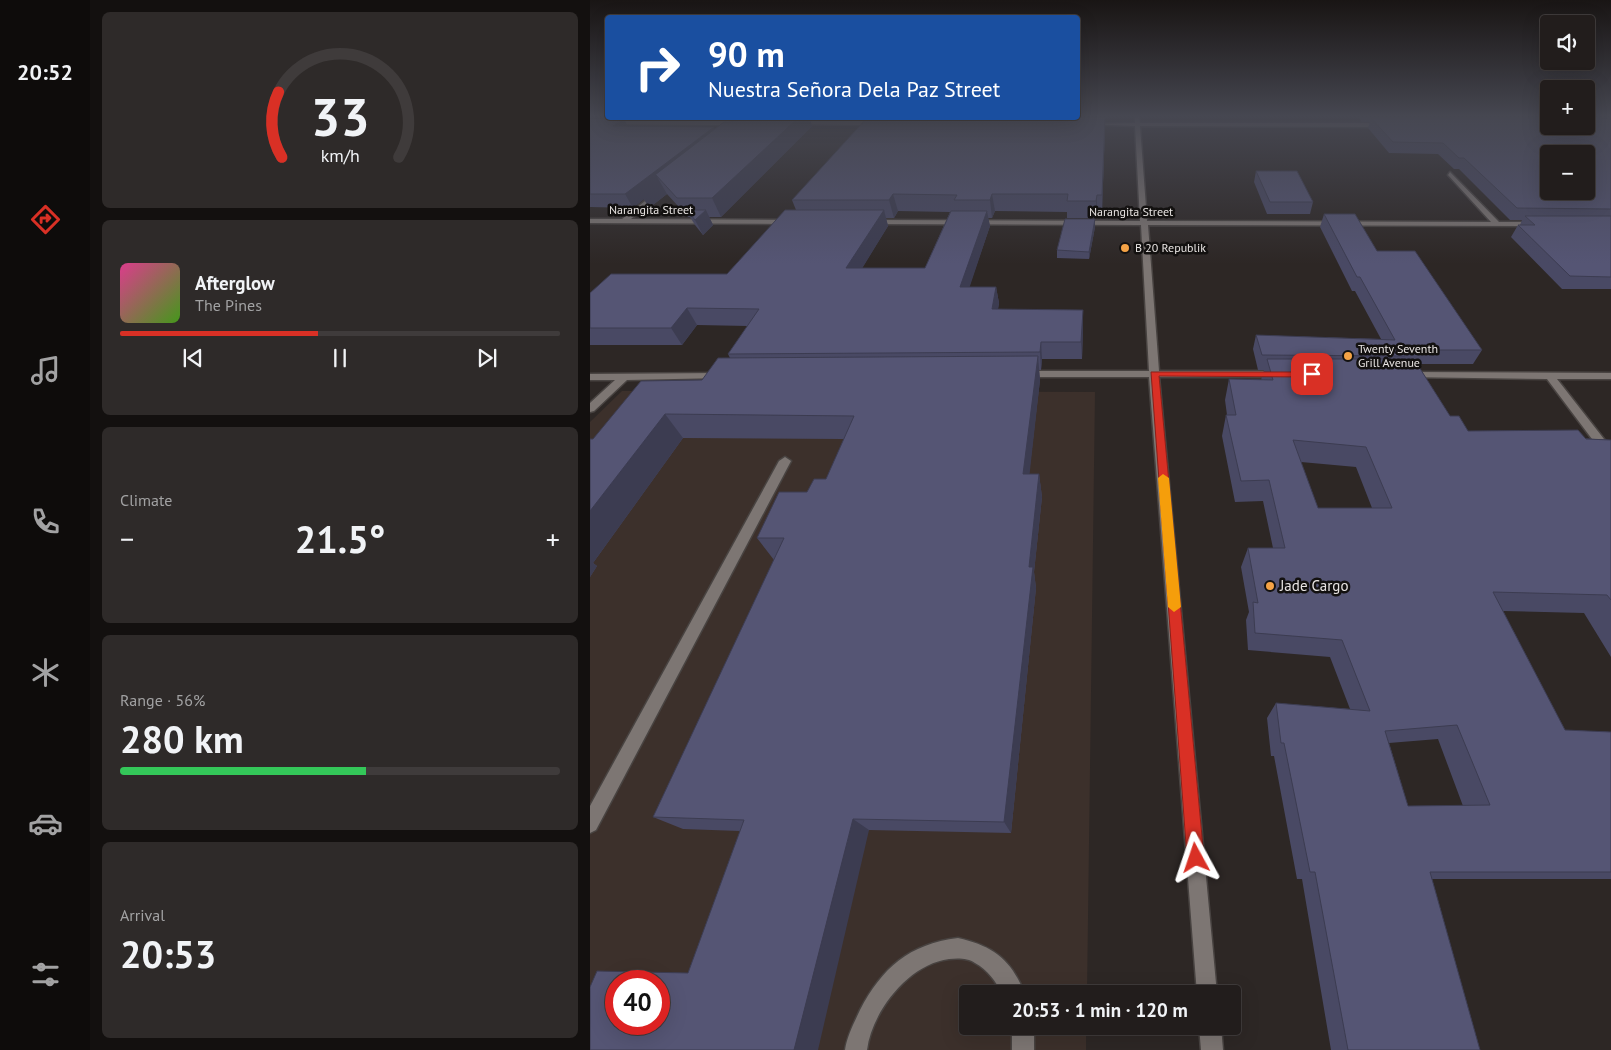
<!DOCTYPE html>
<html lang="en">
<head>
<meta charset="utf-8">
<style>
  :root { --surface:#221d1c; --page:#2e2a29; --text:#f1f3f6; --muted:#a2a2a3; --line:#3f3b3b; --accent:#d93025 }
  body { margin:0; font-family:"PT Sans",sans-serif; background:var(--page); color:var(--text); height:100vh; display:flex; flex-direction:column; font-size:19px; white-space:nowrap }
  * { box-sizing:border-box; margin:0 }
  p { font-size:16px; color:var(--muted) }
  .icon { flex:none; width:28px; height:28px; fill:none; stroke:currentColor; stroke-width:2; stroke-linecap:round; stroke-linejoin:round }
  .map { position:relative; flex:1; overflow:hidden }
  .side { display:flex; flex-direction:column; gap:12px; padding:12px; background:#13100f; width:500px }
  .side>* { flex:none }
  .hud { position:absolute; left:15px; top:15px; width:475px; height:105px; border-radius:5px; box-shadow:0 5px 20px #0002,0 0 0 1px var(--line); background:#1a4fa0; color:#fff; overflow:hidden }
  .buttons { position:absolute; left:950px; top:15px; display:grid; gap:10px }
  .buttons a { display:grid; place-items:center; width:55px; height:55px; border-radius:5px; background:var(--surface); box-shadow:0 5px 20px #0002,0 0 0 1px var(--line); font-size:25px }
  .speed { position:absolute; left:15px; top:970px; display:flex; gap:10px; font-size:25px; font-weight:700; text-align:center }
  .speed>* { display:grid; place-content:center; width:65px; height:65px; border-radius:50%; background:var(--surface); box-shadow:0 5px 20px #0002,0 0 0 1px var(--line); line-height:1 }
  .speed .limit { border:8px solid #d22; background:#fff; color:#111 }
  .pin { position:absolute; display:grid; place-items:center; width:42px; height:42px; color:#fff; margin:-21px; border-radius:10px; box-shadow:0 2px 8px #0006 }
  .me { position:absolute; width:55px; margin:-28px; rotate:355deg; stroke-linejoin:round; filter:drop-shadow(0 0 4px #0008) }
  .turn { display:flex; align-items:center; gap:18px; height:105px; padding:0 20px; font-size:22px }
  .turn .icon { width:65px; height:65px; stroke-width:2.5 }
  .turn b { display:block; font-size:35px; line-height:42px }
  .big { font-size:38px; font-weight:800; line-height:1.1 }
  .side .card { flex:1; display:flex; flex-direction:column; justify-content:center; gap:8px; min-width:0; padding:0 18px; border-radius:8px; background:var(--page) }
  .side .dial { align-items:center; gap:0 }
  .dial svg { height:130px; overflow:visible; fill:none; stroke:var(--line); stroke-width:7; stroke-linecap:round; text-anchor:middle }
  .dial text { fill:var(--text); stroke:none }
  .song { display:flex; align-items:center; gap:15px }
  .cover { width:60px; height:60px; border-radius:8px; background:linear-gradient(135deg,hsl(330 70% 55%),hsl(100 70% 35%)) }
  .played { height:5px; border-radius:2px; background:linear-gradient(90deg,var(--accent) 45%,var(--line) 45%) }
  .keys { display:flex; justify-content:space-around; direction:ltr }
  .heat { display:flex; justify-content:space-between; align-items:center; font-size:28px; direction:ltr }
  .charge { height:8px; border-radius:4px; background:linear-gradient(90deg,#34c759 56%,var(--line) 0) }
  .trip { position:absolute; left:369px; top:985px; width:282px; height:50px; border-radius:5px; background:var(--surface); box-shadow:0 5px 20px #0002,0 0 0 1px var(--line); font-weight:800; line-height:50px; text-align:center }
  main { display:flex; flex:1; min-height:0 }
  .tab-bar { display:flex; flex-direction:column; width:90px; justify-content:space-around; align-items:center; background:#0e0c0b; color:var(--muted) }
  .tab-bar .icon { width:35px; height:35px }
  .tab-bar .selected { color:var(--accent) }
  .tab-bar b { font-size:22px; color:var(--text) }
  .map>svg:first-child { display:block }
  .built { fill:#3c302b; fill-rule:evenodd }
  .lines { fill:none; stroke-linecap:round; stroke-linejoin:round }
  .minor-casing { stroke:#484341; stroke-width:3 }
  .minor { fill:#7d7673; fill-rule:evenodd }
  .wall { fill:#494964; fill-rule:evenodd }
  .shaded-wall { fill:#3c3c51 }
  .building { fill:#555574; stroke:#3c3c51; fill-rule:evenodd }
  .route { fill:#d93025; stroke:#8d1f18 }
  .slow { fill:#f59e0b }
  .poi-dot { fill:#f5a346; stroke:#131110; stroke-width:2 }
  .labels { text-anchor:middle; stroke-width:5; stroke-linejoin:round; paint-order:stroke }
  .far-street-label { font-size:12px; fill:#e8e4e2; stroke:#131110 }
  .far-poi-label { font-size:12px; fill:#e8e4e2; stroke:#131110; text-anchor:start }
  .poi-label { font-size:15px; fill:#e8e4e2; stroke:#131110; text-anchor:start }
</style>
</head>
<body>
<main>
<nav class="tab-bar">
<b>20:52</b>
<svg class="icon selected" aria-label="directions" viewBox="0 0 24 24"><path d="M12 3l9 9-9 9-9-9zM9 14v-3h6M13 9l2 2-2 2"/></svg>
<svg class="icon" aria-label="music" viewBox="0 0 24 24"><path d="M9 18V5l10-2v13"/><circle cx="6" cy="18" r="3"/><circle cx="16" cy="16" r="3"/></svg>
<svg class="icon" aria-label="phone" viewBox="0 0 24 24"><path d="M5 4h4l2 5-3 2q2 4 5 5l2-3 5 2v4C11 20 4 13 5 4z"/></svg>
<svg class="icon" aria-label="climate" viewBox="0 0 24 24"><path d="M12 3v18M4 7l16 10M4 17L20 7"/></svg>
<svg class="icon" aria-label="car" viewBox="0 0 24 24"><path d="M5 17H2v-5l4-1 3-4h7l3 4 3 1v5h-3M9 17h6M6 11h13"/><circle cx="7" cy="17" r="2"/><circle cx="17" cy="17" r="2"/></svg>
<svg class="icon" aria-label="filters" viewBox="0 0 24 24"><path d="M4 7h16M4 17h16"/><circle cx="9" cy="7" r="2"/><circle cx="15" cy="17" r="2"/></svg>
</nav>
<section class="side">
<div class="card dial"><svg viewBox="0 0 100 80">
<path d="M14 69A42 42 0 1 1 86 69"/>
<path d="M14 69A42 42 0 0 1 12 29" stroke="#d93025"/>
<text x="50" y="56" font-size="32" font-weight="700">33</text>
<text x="50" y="72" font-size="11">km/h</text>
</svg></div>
<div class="card">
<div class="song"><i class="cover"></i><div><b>Afterglow</b><p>The Pines</p></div></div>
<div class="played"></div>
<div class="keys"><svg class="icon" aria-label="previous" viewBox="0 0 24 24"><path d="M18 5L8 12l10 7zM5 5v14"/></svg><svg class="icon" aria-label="pause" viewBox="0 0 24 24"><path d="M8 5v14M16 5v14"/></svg><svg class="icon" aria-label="next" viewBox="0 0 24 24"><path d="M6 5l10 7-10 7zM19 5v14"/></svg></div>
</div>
<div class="card"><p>Climate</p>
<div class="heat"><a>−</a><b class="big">21.5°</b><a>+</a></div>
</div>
<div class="card"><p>Range · 56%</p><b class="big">280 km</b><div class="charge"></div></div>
<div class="card"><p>Arrival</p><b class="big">20:53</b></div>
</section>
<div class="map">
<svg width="1021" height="1050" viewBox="0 0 1021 1050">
  <rect width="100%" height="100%" fill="#2d2725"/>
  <path class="built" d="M 32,391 L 505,392 L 497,994 L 378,994 L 378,1026 L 496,1026 L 496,1050 L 0,1050 L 0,422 ZM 26,981 L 69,981 L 69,1024 L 26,1024 Z"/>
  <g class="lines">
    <defs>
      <g id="minor">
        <polygon points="545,117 549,117 550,123 795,123 798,125 795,127 550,126 557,221 901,222 858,175 860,172 909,222 945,222 949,224 945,226 558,225 569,371 690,371 695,374 690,377 569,377 627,994 607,994 559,377 432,377 427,374 432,371 559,371 551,225 280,224 276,222 280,220 550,221 545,126 497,124 545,123"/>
        <polygon points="0,120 150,121 153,123 150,125 0,124"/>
        <polygon points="205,121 287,121 290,123 287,125 203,124"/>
        <polygon points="68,191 70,192 70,194 41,219 200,220 204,222 200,224 0,223 0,219 32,219"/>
        <polygon points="817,372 1021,373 1021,379 967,379 1021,448 1021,460 1017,459 957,379 814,377 814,373"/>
        <polygon points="130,373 135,376 133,378 37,380 4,411 0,412 0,403 25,380 0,380 0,374"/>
        <polygon points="195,457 201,461 6,830 0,833 0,806 189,461"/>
        <path d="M 368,938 C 403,946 421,959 435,994 L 413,994 C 405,981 398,970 385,963 C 378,958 368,958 359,959 C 319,964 282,1011 277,1050 L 255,1050 C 257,1036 264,1023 270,1010 C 292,968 319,944 368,938 Z"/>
        <rect x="422" y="1026" width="22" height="24"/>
        <polygon points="609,1026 631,1026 633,1050 611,1050"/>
      </g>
    </defs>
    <use href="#minor" class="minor-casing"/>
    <use href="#minor" class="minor"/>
  </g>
  <g class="wall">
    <polygon points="768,117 959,117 959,126 996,117 1021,117 1021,289 972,289 921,237 928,225 930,225 932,220 920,220 869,169 864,169 848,154 799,153 778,128 780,122 772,122"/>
    <polygon points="147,118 231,118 229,119 220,119 222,126 131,217 119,217 123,225 113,235 105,225 100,217 98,217 77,194 59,208 54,199 43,208 0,207 0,119 34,119 37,126 125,129 141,122"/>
    <path d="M 515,128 L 512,212 L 507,212 L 506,218 L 477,218 L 477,212 L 405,211 L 402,218 L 398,218 L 400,226 L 379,287 L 406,287 L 409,303 L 408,309 L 493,327 L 492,359 L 452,359 L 451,370 L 449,370 L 450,380 L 439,474 L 449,474 L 452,497 L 444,572 L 446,588 L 421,833 L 279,830 L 98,973 L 150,831 L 93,829 L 63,817 L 184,560 L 167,538 L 217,492 L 236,479 L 254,439 L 93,438 L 3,563 L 7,566 L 0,577 L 0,439 L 3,439 L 112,380 L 140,358 L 138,354 L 158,326 L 107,325 L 92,345 L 0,345 L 0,293 L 137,274 L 206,210 L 202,200 ZM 308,211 L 360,212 L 335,268 L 272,268 L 298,226 L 296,218 L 304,218 Z"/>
    <polygon points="666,171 723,202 720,214 677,214 664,182"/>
    <path d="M 734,214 L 787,251 L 892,350 L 883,364 L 827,364 L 860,416 L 878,431 L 1021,440 L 1021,657 L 994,613 L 913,611 L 975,730 L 1021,732 L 1021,879 L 842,879 L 890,1050 L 741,1050 L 712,879 L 707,879 L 684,756 L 681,756 L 677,718 L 686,703 L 760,709 L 740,657 L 658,650 L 656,620 L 659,612 L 651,567 L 658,548 L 683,548 L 673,501 L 645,502 L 632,436 L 636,415 L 637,415 L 635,400 L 639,379 L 671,380 L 674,370 L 668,370 L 663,349 L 666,335 L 791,339 L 765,291 L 762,291 L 730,227 ZM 711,462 L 766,467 L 782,508 L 728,508 ZM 848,739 L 873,806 L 818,806 L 799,743 Z"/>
    <polygon points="505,227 499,259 467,258 467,250"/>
  </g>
  <g class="shaded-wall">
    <polygon points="515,117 515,128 512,212 512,195"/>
    <polygon points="208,118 219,118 222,126 131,217 122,198"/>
    <polygon points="34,119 40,131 23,126"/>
    <polygon points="124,127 129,139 66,175 77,194 59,208 54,199 43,208 35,194"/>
    <polygon points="303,194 308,211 304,218 299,200"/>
    <polygon points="402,194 405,211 402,218 400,200"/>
    <polygon points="507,195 507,212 506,218 506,201"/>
    <polygon points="116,210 123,225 113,235 105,220"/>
    <polygon points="294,210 298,226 262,285 256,268"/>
    <polygon points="397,211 400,226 374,304 370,287"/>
    <polygon points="505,219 505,227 499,259 499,252"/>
    <polygon points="406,287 409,303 405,326 402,309"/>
    <polygon points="97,308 107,325 92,345 81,328"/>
    <polygon points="493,310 493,327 492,359 491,342"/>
    <polygon points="451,342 452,359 451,370 450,352"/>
    <polygon points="448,356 450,380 437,497 433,474"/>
    <polygon points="75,414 93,438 3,563 7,566 0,577 0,511"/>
    <polygon points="449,474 452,497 444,572 446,588 421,833 414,822 439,567"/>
    <polygon points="263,819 279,830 228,1050 204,1050"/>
  </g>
  <g class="building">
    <polygon points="488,117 515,117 512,195 507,195 506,201 477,201 478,194 402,194 400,200 364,200 367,195 303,194 299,200 202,200 277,118 488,118"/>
    <path d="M 996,117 L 1021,119 L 1021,209 L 927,208 L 874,158 L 869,158 L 853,143 L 803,142 L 781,118 L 959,118 L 959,126 L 996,126 ZM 959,154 L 996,154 L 996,191 L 959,191 Z"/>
    <polygon points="147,118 208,118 122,198 87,198 66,175 48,188 134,122 141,122"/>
    <polygon points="0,119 34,119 23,126 124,127 35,194 0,194"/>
    <polygon points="666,171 707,171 723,202 680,202"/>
    <polygon points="97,210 116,210 105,220"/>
    <polygon points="195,210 294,210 256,268 335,268 361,211 397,211 370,287 406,287 402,309 493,310 491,342 451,342 450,352 138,354 169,309 97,308 81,328 0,328 0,293 21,274 137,274"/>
    <polygon points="734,214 765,214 787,251 825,251 892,350 811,350 815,356 672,355 666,335 805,340 770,277 767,277"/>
    <polygon points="935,216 1021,216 1021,277 980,276 928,225 945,225"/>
    <polygon points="475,219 505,219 499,252 467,250"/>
    <path d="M 448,356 L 433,474 L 449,474 L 439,567 L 443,567 L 414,822 L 263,819 L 204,1050 L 0,1050 L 0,987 L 7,971 L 98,973 L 154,820 L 63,817 L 194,538 L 167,538 L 189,492 L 217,492 L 224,479 L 236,479 L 264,416 L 75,414 L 0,511 L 0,439 L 3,439 L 51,381 L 112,380 L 128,358 ZM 26,981 L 69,981 L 69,1024 L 26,1024 Z"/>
    <path d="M 677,359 L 824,359 L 860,416 L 869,416 L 878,431 L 988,430 L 996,439 L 1021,440 L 1021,600 L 1017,595 L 903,592 L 975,730 L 1021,732 L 1021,872 L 840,872 L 890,1050 L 758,1050 L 725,872 L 720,872 L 694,743 L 691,743 L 686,703 L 780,711 L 752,640 L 665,633 L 663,602 L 668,603 L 658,548 L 695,548 L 679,480 L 651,481 L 636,415 L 646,415 L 639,379 L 683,380 ZM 703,440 L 776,447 L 802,508 L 728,508 ZM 867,725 L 900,805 L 818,806 L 795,731 Z"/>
  </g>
  <linearGradient id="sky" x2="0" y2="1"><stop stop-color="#191514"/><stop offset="0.44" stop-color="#464751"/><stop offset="1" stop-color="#464751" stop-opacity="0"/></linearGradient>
  <rect width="1021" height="264" fill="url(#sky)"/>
  <polygon class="route" points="561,372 722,372 726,374 722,377 569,376 614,858 612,864 606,867 600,864 597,858"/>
  <polygon class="slow" points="573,474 579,478 591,607 584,612 578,607 568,478"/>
  <g class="poi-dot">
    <circle cx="535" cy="248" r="5"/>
    <circle cx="758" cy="356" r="5"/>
    <circle cx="680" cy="586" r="5"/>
  </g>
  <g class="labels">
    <g class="far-street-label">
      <text x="61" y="214">Narangita Street</text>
      <text x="541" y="216">Narangita Street</text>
    </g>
    <g class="far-poi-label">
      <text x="545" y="252">B 20 Republik</text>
      <text x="768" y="353">Twenty Seventh<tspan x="768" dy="14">Grill Avenue</tspan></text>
    </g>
    <g class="poi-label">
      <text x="690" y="591">Jade Cargo</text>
    </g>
  </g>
</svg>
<div class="buttons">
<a><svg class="icon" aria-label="sound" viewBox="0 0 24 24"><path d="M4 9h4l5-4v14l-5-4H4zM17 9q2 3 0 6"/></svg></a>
<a>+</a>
<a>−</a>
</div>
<div class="speed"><div class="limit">40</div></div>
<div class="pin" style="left:722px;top:374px;background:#d93025"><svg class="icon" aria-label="arrive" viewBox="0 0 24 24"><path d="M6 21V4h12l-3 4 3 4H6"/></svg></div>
<svg class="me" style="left:606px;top:858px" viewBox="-20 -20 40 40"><path d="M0-17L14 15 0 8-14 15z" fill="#d93025" stroke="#fff" stroke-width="4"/></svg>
<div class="trip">20:53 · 1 min · 120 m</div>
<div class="hud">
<div class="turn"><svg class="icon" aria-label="right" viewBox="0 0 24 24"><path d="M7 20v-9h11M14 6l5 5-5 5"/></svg><div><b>90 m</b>Nuestra Señora Dela Paz Street</div></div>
</div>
</div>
</main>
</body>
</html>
